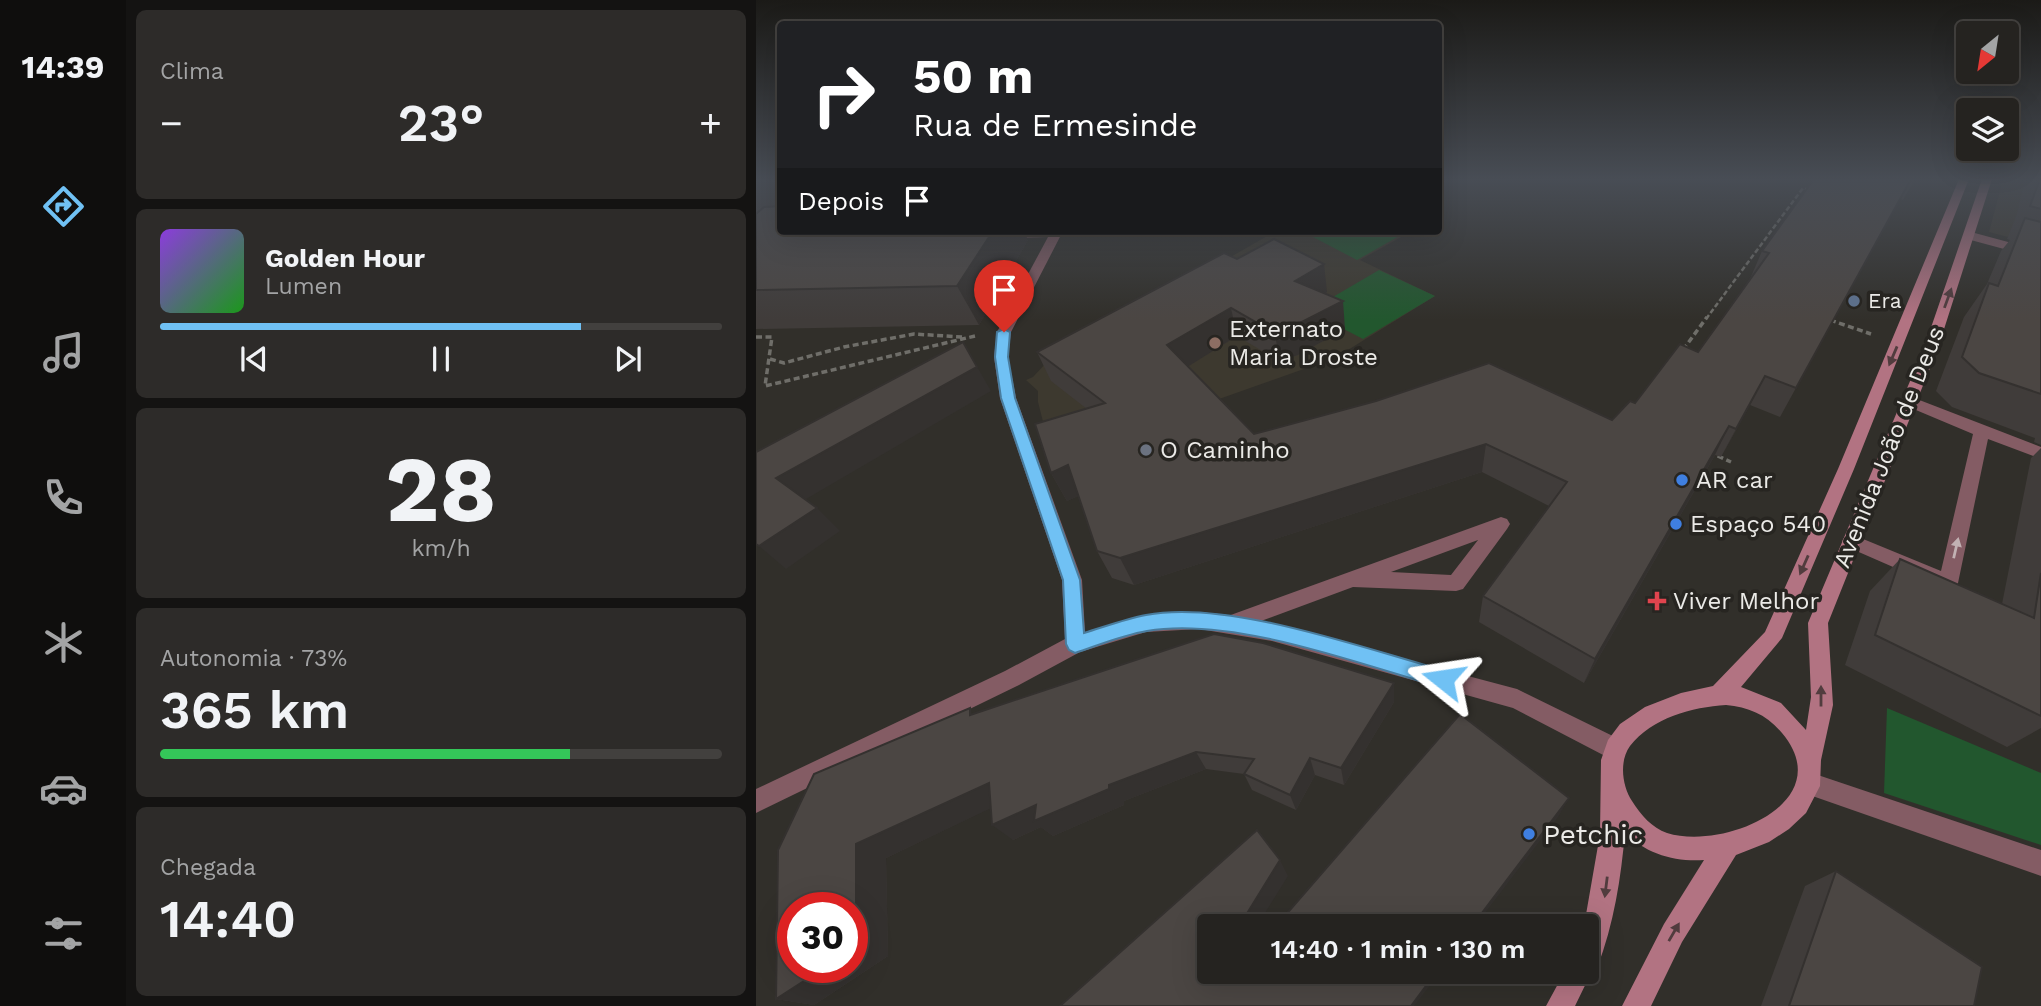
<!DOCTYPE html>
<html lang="pt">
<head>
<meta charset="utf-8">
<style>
  :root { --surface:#252320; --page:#2d2b29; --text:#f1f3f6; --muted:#a3a4a5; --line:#42403e; --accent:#70c1f4 }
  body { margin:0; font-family:"Work Sans",sans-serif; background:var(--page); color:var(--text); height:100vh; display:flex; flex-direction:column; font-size:26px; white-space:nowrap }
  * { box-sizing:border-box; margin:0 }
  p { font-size:23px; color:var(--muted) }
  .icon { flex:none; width:38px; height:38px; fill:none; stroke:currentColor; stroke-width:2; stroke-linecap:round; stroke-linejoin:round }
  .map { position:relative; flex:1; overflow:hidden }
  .side { display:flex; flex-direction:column; gap:10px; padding:10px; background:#141312; width:630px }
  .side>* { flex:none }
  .banner { position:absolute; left:21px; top:21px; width:665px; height:214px; border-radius:7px; box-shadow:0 7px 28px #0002,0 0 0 2px var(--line); background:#202124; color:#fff; overflow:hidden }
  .needle { width:46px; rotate:210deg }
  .controls { position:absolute; left:1200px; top:21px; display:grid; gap:14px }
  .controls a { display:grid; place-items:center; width:63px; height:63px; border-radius:7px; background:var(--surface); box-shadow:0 7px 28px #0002,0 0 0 2px var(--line); font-size:35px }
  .speed { position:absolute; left:21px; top:892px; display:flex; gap:14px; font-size:35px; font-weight:700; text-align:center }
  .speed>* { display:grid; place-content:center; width:91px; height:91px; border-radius:50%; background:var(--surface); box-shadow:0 7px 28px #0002,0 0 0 2px var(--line); line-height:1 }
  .speed .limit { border:10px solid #d22; background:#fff; color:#111 }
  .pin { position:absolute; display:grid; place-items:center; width:60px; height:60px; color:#fff; margin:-72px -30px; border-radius:50% 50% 50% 0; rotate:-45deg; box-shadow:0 0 7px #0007 }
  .pin .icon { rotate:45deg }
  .me { position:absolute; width:77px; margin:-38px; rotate:285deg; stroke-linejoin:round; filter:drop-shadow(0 0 5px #0008) }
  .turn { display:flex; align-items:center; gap:24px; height:147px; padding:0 21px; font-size:32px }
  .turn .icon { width:91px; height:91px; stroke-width:2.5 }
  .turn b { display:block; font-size:49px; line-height:60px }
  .then { display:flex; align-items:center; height:66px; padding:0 21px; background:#0003; gap:14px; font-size:26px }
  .big { font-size:52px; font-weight:600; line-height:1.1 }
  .side .card { flex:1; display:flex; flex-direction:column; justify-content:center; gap:10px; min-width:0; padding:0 24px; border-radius:10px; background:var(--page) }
  .side .dial { align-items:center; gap:0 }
  .dial b { font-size:91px; line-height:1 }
  .song { display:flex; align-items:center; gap:21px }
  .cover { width:84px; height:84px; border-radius:10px; background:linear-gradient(135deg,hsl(270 70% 55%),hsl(120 70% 35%)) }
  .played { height:7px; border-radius:4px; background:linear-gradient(90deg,var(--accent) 75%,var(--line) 75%) }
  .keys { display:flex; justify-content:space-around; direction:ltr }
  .heat { display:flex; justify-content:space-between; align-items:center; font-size:38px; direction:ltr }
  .charge { height:10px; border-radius:5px; background:linear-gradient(90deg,#34c759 73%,var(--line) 0) }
  .trip { position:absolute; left:441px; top:914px; width:402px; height:70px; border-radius:7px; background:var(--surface); box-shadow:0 7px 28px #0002,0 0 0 2px var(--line); font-weight:600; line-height:70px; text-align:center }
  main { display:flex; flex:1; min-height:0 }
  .menu { display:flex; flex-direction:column; width:126px; justify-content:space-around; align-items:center; background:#0f0e0d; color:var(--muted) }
  .menu .icon { width:49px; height:49px }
  .menu .active { color:var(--accent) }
  .menu b { font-size:32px; color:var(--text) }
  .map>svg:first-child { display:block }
  .built { fill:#3d392f }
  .green { fill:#22572e }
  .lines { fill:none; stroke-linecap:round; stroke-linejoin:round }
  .path-far1 { stroke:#6f6e69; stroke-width:2.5; stroke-dasharray:5 2.5; stroke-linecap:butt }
  .path { stroke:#6f6e69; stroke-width:3.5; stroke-dasharray:6 3.5; stroke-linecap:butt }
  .minor { fill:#845c64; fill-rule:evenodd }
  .secondary { fill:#b27382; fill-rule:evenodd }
  .wall { fill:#403c3a }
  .shaded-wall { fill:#34312f }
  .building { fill:#4b4643; stroke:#34312f; stroke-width:2 }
  .oneway { fill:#513c3e }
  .oneway2 { fill:#c2b1b3 }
  .route { fill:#70c1f4; stroke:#497d9f; stroke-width:2 }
  .service-dot { fill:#5c6f8a; stroke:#272521; stroke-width:2.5 }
  .education-dot { fill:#8d6e63; stroke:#272521; stroke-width:2.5 }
  .worship-dot { fill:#6b7280; stroke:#272521; stroke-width:2.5 }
  .shop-dot { fill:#3f7fe0; stroke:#272521; stroke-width:2.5 }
  .health-dot { fill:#e0444e; stroke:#272521; stroke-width:2.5 }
  .labels { text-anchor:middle; stroke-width:7; stroke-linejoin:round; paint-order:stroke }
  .far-poi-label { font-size:21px; fill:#ebeae7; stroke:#272521; text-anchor:start }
  .poi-label { font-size:24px; fill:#ebeae7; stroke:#272521; text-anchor:start }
  .street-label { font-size:24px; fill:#ebeae7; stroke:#272521 }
  .near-poi-label { font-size:28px; fill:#ebeae7; stroke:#272521; text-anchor:start }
</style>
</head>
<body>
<main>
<nav class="menu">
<b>14:39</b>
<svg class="icon active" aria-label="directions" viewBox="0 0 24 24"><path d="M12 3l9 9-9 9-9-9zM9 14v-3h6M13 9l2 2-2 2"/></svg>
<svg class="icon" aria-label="music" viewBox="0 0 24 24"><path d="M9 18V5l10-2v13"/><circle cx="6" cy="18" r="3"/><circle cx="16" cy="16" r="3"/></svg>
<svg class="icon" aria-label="phone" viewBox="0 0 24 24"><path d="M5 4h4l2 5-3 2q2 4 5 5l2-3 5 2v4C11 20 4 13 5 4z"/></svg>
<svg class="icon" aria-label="climate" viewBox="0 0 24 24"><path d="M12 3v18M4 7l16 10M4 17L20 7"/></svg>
<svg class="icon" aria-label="car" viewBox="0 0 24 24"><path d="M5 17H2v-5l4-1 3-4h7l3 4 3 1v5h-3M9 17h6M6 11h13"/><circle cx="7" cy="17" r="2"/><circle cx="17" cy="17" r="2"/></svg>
<svg class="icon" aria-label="filters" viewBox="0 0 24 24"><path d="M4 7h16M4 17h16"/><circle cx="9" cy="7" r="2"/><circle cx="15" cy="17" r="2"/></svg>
</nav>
<section class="side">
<div class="card"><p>Clima</p>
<div class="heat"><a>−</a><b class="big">23°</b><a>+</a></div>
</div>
<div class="card">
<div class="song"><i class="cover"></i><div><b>Golden Hour</b><p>Lumen</p></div></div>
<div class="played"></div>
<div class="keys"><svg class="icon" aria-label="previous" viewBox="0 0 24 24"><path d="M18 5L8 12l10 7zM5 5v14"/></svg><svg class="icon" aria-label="pause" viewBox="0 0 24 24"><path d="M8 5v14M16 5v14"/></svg><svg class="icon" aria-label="next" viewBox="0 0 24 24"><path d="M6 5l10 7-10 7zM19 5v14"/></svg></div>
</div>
<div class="card dial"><b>28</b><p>km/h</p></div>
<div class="card"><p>Autonomia · 73%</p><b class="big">365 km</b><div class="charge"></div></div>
<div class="card"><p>Chegada</p><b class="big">14:40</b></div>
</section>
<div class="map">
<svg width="1285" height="1006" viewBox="0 0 1285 1006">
  <rect width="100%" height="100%" fill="#312f2a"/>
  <g class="built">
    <polygon points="1247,179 1285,179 1285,246 1233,232"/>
    <polygon points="520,231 656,231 604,260 679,296 579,358 449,404 295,453 282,402 282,391 270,380 277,377 291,362"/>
  </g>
  <g class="green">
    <polygon points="568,231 652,231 601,260 557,237"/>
    <polygon points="623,270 679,296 607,339 553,311"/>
    <polygon points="1131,708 1285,773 1285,845 1128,793"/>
  </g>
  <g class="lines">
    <polyline class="path-far1" points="950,319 1047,188 1057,191"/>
    <g class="path">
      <polyline points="1074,320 1115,334"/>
      <polyline points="0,337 16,337 9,386 219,336"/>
      <polyline points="927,350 951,317"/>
      <polyline points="14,359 28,363 88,347 158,334 206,337"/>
      <polyline points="953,452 975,462"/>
    </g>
    <g class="minor">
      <path d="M 243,231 L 307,231 L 255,332 L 252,357 L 260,398 L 326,580 L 329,632 C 381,617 417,607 472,616 L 745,517 L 751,519 L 754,524 L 751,529 L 707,589 L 700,591 L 597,587 L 505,621 L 761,689 L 867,741 L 870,749 L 867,757 L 859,760 L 851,757 L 757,708 L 516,641 L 443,629 L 390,632 L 324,652 L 263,685 L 0,813 L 0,789 L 249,671 L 309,639 L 306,580 L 244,398 L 238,357 L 241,332 L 292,237 L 245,238 L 239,234 ZM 722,540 L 695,575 L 635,572 Z"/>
      <polygon points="1215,232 1285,251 1285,259 1211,239 1209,236"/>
      <polygon points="1153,396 1285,447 1285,459 1232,439 1202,583 1199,589 1192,591 1089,546 1086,541 1089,536 1095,534 1185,571 1217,434 1148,405 1145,401"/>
      <polygon points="1053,772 1285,850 1285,876 1045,792 1041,784 1045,776"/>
    </g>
    <path class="secondary" d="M 1203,179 L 1213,179 L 1098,469 L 1026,638 L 985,687 L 1025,703 L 1050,730 L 1055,697 L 1052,623 L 1168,348 L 1226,179 L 1236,179 L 1182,348 L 1072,623 L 1077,705 L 1065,760 L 1064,786 L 1050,813 L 1033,829 L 1013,842 L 980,855 L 926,942 L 895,1006 L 866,1006 L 908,924 L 948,860 C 919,862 889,854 869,832 C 865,878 858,924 841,968 L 837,969 L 819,1006 L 790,1006 L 809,971 L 831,971 L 831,926 L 828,926 L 844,834 L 845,760 L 852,740 L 864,724 L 889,707 L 925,693 L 957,686 L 1009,632 L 1082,469 ZM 970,705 C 993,707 1011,715 1026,733 C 1084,802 968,851 911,833 C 896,828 885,815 876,801 C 866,786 863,761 874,746 C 896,718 936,707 970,705 Z"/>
  </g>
  <g class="wall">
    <polygon points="0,179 24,179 24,231 272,240 223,325 0,329"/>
    <polygon points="1058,179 1159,179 1147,200 1144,199 1024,417 994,405 965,457 959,455 828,683 723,622 727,596 793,506 726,472 378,585 356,578 341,551 322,496 311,501 295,473 331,409 295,381 281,352 481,259 571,292 569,293 589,329 542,355 523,361 481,336 432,366 498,434 856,420 879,403 942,352 994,279 1006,251"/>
    <polygon points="1269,179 1285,179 1285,445 1278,442 1279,438 1196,407 1180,391 1208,317 1231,284 1245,251 1254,240 1251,239 1261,214"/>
    <polygon points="1285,448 1285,728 1251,747 1089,665 1114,591 1144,559 1246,604 1275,458"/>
    <polygon points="638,683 638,702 588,785 559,775 540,810 496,790 488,774 450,769 368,801 368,805 297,836 285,827 257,840 234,808 130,858 132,956 58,1005 20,999 219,713"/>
    <polygon points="1080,871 1218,1006 1005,1006 1049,886"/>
  </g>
  <g class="shaded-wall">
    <polygon points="237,231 268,231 272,240 223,325 201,286"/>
    <polygon points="568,264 571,292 543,309 539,281"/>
    <polygon points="587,301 589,329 542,355 523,361 519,333"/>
    <polygon points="475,308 481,336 420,374 411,345"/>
    <polygon points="207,342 235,391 45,502 20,478"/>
    <polygon points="1009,376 994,405 965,457 980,429"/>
    <polygon points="973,426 959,455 828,683 839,659"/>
    <polygon points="730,444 726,472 378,585 364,558"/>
    <polygon points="312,465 327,494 311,501 295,473"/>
    <polygon points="61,508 84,531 30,569 3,546"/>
    <polygon points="638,683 638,702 588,785 585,768"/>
    <polygon points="440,752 450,769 368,801 368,805 297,836 285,827 257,840 236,825 280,805 353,785"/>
    <polygon points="554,758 559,775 540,810 534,795"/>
    <polygon points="233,783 254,799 130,858 132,956 58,1005 20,999 68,968 96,968 100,844"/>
    <polygon points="813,798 802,817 719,926 716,926"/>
    <polygon points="524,860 532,876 501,926 492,926 487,920"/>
    <polygon points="681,971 685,971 658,1006 655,1006"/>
  </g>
  <g class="building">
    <polygon points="1058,179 1155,179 1040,388 1009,376 980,429 973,426 839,659 727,596 811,482 730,444 364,558 341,551 312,465 295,473 279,424 349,403 281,352 468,253 481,259 518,239 568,264 539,281 587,301 538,326 519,333 475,308 411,345 498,434 620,401 733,363 856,420 874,401 879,403 924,344 942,352 1013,253 1006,251"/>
    <polygon points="1284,179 1285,179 1285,209 1274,206"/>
    <polygon points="24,206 24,231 237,231 201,286 0,290 0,214 8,207"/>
    <polygon points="1269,218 1285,222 1285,394 1223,373 1206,357 1233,283 1242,286"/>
    <polygon points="207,342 221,367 20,478 61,508 3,546 0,544 0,452"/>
    <polygon points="1144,559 1278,618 1285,573 1285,716 1119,635"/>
    <polygon points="458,634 507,643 638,683 585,768 554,758 534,795 488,774 498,759 440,752 353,785 353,789 278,821 280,805 236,825 233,783 100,844 100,947 96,949 96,908 37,908 37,968 68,968 20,999 22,850 58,774 214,708 214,715"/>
    <polygon points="704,714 813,798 716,926 520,926"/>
    <polygon points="501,830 524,860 487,920 495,926 453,926 453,971 681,971 655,1006 304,1006"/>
    <polygon points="1080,871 1226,967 1218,1006 1033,1006"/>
  </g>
  <defs><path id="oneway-solid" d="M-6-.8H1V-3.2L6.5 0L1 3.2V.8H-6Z" transform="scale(1.75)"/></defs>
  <g class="oneway">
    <use href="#oneway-solid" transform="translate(1192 298) rotate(-70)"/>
    <use href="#oneway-solid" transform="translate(1137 356) rotate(113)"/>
    <use href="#oneway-solid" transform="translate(1048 565) rotate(114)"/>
    <use href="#oneway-solid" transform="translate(1065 696) rotate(-90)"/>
    <use href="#oneway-solid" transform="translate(850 887) rotate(97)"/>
    <use href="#oneway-solid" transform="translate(918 932) rotate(-60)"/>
  </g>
  <use class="oneway2" href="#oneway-solid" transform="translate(1200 548) rotate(-77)"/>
  <linearGradient id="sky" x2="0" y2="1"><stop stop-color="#1b1a17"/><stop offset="0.56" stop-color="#484d55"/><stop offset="1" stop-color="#484d55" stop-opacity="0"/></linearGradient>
  <rect width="1285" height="320" fill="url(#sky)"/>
  <path class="route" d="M 248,329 L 254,332 L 252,357 L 259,398 L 324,580 L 328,633 C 348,627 369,619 390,615 C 471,599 606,648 687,670 L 694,673 L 697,679 L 694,685 L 687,688 C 604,664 476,616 391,631 C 367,635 343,645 319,653 L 313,650 L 310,644 L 307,580 L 245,398 L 239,357 L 241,332 Z"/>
  <circle class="service-dot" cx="1098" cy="301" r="7"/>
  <circle class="education-dot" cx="459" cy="343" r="7"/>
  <circle class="worship-dot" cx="390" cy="450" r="7"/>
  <g class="shop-dot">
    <circle cx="926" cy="480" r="7"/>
    <circle cx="920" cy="524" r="7"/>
    <circle cx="773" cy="834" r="7"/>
  </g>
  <path class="health-dot" d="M897.5 590.5h7v7h7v7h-7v7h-7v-7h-7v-7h7z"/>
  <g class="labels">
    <g class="far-poi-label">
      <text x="1112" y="308">Era</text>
    </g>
    <g class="poi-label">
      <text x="473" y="337">Externato<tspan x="473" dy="28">Maria Droste</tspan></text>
      <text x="404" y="458">O Caminho</text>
      <text x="940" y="488">AR car</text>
      <text x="934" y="532">Espaço 540</text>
      <text x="917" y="609">Viver Melhor</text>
    </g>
    <g class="street-label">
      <text transform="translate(1133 447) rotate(-68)" y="8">Avenida João de Deus</text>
    </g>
    <g class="near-poi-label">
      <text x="787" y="844">Petchic</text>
    </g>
  </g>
</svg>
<div class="controls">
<a><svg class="needle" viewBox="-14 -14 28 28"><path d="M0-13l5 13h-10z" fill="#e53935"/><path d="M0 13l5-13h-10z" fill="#a3a4a5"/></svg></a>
<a><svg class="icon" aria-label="layers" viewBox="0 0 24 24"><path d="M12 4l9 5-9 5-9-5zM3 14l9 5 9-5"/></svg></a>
</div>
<div class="speed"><div class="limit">30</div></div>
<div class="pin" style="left:248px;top:332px;background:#d93025"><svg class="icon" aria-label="arrive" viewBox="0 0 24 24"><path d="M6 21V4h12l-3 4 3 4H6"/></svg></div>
<svg class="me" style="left:687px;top:679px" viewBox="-20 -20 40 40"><path d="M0-17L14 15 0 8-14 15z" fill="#70c1f4" stroke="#fff" stroke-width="4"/></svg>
<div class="trip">14:40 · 1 min · 130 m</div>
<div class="banner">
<div class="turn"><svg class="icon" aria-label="right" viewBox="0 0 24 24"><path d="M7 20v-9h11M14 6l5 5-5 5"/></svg><div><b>50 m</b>Rua de Ermesinde</div></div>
<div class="then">Depois<svg class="icon" aria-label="arrive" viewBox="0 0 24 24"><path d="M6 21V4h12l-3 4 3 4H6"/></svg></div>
</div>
</div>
</main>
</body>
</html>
